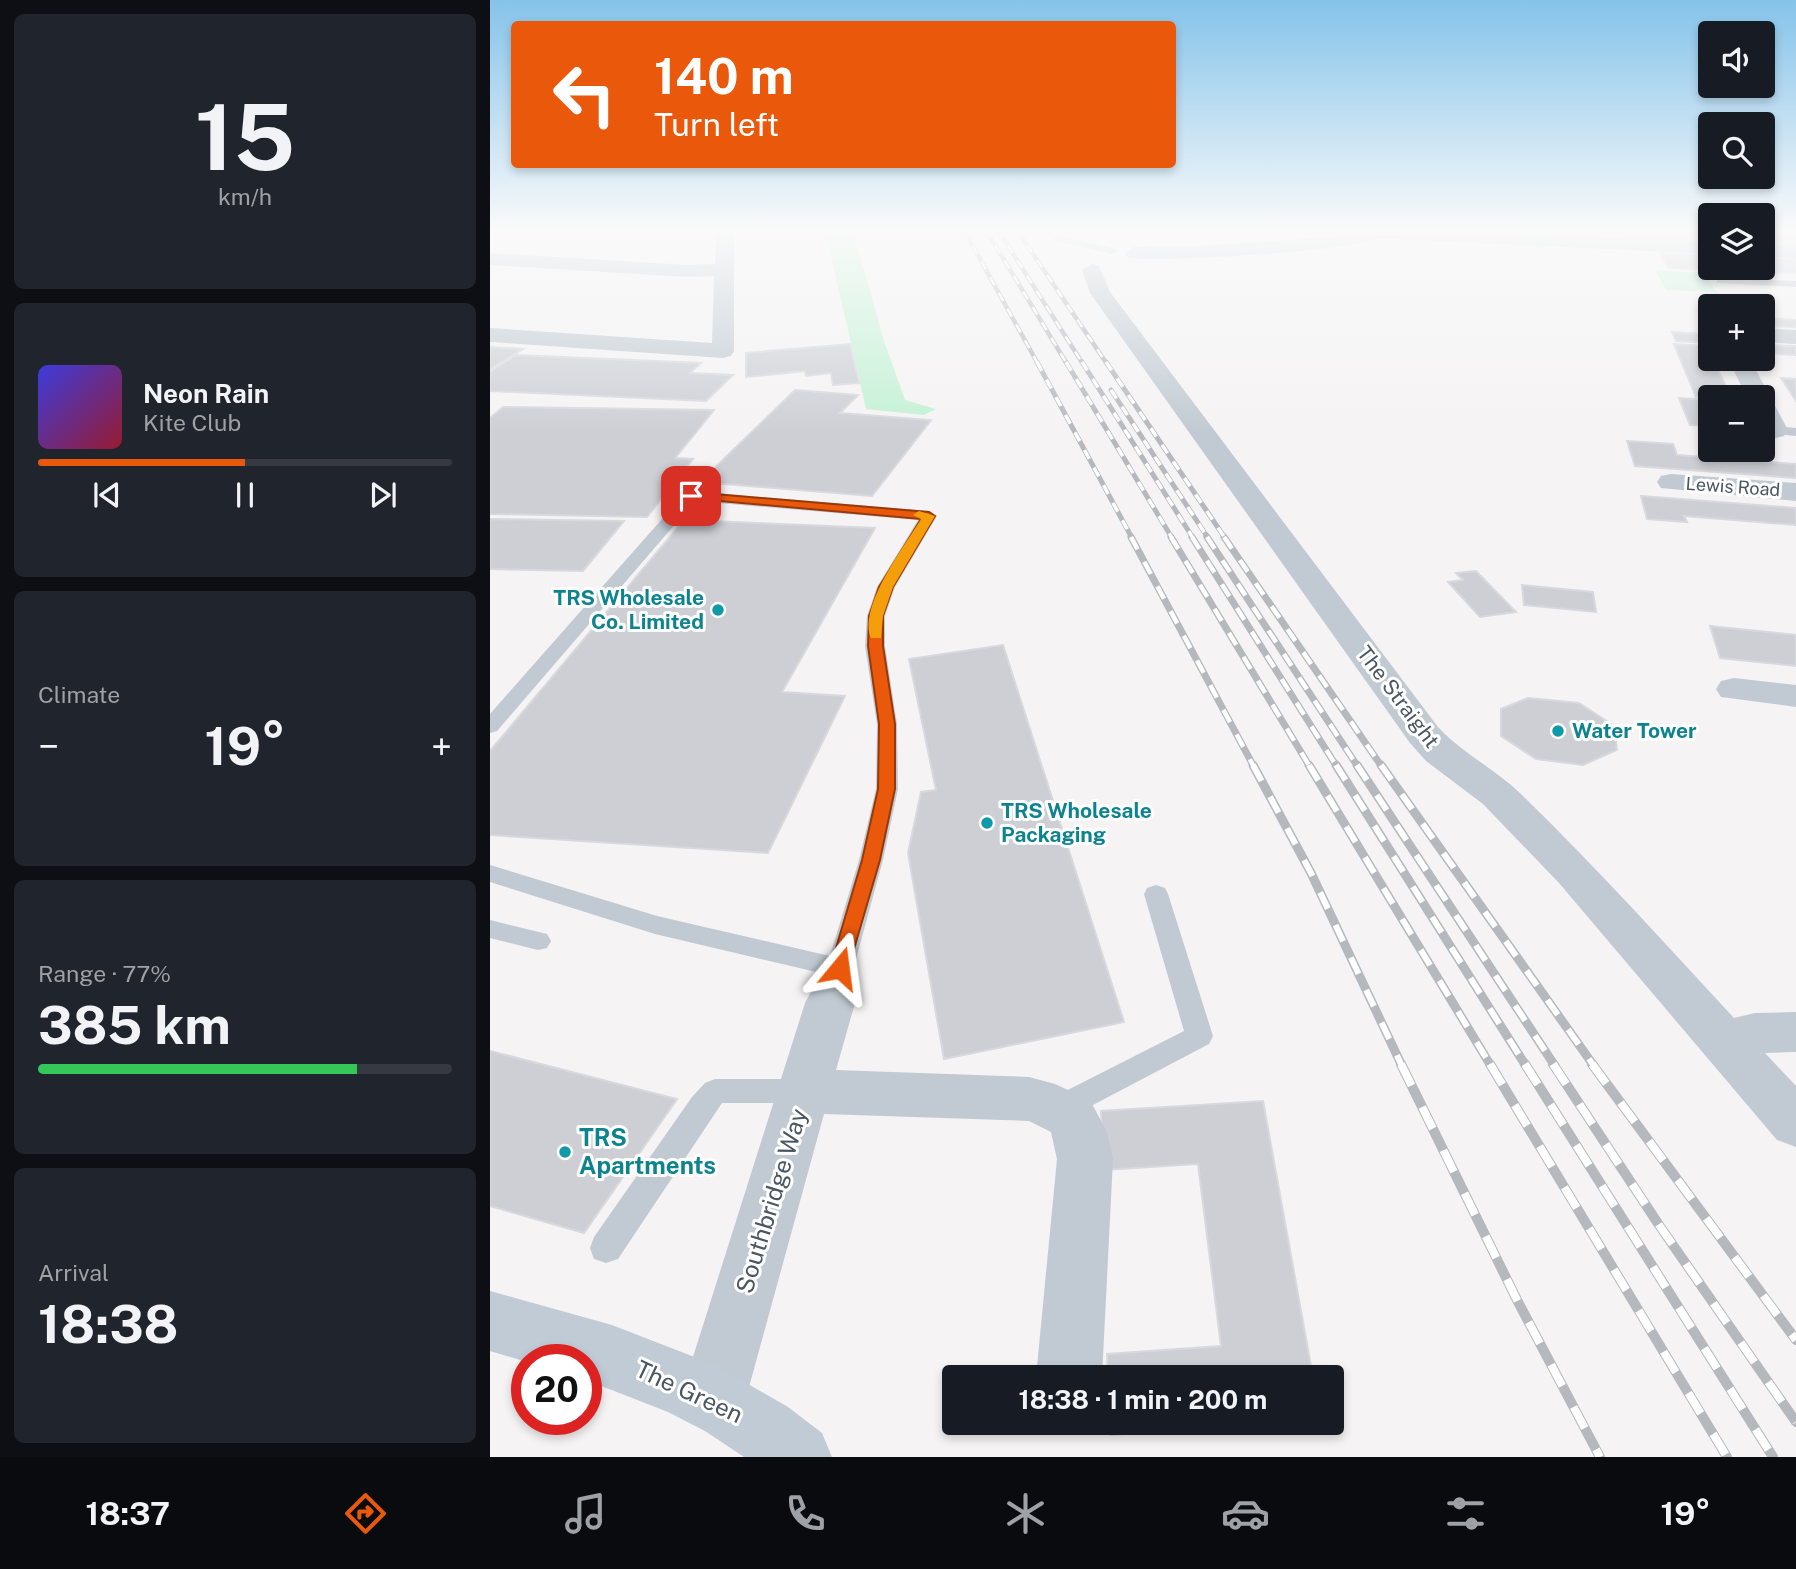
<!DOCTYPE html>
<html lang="en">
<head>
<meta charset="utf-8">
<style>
  :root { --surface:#171b24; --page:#20242c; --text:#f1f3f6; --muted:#9ea1a6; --line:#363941; --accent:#ea580c }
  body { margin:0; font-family:"Public Sans",sans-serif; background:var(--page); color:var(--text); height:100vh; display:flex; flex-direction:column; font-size:26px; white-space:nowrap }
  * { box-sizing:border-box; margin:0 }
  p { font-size:23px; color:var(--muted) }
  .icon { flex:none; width:38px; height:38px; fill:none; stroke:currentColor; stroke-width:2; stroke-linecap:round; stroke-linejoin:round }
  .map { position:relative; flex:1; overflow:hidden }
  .details { display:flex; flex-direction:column; gap:14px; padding:14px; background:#0d0f14; width:490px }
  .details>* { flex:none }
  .banner { position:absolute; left:21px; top:21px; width:665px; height:147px; border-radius:7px; box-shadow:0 4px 10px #0003; background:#ea580c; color:#fff; overflow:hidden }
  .tools { position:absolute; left:1208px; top:21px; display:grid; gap:14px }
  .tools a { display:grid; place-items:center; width:77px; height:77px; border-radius:7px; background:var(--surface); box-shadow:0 4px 10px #0003; font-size:35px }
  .speed { position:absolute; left:21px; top:1344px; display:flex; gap:14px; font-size:35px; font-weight:700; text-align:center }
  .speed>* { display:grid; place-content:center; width:91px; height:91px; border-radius:50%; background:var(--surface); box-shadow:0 4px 10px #0003; line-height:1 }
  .speed .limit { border:10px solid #d22; background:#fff; color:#111 }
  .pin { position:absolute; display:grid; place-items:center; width:60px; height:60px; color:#fff; margin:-30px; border-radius:14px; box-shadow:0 4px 10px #0006 }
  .me { position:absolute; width:77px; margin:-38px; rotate:16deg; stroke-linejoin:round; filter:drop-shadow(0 0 5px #0008) }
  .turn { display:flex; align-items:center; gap:24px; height:147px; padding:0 28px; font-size:32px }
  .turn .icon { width:91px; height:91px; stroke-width:2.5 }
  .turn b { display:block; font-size:49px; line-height:60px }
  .big { font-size:52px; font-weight:700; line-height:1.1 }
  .details .tile { flex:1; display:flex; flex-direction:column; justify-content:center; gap:10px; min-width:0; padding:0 24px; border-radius:10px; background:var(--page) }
  .details .dial { align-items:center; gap:0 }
  .dial b { font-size:91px; line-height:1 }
  .song { display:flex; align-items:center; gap:21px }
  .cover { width:84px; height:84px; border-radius:10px; background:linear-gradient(135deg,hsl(240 70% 55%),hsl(350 70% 35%)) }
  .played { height:7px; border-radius:4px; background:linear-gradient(90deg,var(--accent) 50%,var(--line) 50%) }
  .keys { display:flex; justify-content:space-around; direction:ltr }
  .heat { display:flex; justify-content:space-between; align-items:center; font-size:38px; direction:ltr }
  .charge { height:10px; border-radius:5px; background:linear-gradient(90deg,#34c759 77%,var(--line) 0) }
  .trip { position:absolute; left:452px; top:1365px; width:402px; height:70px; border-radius:7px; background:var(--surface); box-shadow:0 4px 10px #0003; font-weight:700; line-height:70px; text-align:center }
  .tab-bar { display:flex; height:112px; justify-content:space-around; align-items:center; background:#090b0e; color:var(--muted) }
  .tab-bar .icon { width:49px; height:49px }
  .tab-bar .selected { color:var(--accent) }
  .tab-bar b { font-size:32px; color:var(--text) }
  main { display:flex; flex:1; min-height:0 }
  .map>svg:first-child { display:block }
  .green { fill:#c3f1d5 }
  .building { fill:#cdcfd5; stroke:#d7d9de; stroke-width:2 }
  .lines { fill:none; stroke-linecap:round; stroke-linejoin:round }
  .lane { fill:#c1cad2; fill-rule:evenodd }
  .street { fill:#c1cad2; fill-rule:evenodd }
  .secondary { fill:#c1cbd6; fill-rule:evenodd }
  .rail-far4-casing { stroke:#b5b8bd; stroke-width:4.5 }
  .rail-far3-casing { stroke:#b5b8bd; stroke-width:5 }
  .rail-far2-casing { stroke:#b5b8bd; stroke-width:7 }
  .rail-far1-casing { stroke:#b5b8bd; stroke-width:9 }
  .rail-casing { stroke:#b5b8bd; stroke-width:10 }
  .rail-far4 { stroke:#fff; stroke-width:2.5; stroke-dasharray:9; stroke-linecap:butt }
  .rail-far3 { stroke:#fff; stroke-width:3.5; stroke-dasharray:10; stroke-linecap:butt }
  .rail-far2 { stroke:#fff; stroke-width:4.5; stroke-dasharray:14; stroke-linecap:butt }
  .rail-far1 { stroke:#fff; stroke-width:6; stroke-dasharray:18; stroke-linecap:butt }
  .rail { stroke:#fff; stroke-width:8; stroke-dasharray:24; stroke-linecap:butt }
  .route { fill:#ea580c; stroke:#983908; stroke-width:2 }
  .slow { fill:#f59e0b }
  .culture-dot { fill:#0f9aa8; stroke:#fff; stroke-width:2.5 }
  .labels { text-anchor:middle; stroke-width:6; stroke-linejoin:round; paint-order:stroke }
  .far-street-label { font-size:18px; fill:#4a5661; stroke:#fff }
  .culture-label { font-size:21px; font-weight:bold; fill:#0d838f; stroke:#fff; text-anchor:start }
  .street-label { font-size:21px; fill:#4a5661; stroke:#fff }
  .near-culture-label { font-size:24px; font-weight:bold; fill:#0d838f; stroke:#fff; text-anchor:start }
  .near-street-label { font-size:24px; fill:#4a5661; stroke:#fff }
</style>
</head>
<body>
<main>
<section class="details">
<div class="tile dial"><b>15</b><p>km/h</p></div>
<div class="tile">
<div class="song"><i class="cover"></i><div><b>Neon Rain</b><p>Kite Club</p></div></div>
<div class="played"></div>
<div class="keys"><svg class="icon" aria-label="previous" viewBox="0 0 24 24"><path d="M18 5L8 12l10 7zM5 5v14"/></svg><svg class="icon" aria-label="pause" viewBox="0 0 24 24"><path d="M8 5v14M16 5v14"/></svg><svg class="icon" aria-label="next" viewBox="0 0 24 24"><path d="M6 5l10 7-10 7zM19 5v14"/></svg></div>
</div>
<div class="tile"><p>Climate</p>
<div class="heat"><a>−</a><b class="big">19°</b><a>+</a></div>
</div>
<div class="tile"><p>Range · 77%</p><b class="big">385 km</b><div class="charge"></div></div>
<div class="tile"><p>Arrival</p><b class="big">18:38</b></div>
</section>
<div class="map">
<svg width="1306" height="1457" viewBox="0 0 1306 1457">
  <rect width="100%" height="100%" fill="#f5f3f3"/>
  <g class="green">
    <polygon points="335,230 363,230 394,341 415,400 446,409 434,415 376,409"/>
    <polygon points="1165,270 1213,273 1227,292 1176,290"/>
  </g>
  <g class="building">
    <polygon points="1008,230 1105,230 1106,231 1101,231 1104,237"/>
    <polygon points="1135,230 1194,230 1201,240 1139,238"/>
    <polygon points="1272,230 1284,230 1289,236 1306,237 1306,246 1272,242"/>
    <polygon points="1170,253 1220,255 1220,268 1272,268 1272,258 1306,259 1306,273 1178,268"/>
    <polygon points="1272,318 1306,320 1306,327 1272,326"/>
    <polygon points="1182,332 1212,334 1217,343 1186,341"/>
    <polygon points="360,344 369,383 343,385 341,373 316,376 315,371 256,377 256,353"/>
    <polygon points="1184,344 1217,346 1220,359 1223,359 1241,397 1206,397"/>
    <polygon points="1272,345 1306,346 1306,355 1272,353"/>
    <polygon points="0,347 33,349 0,369"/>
    <polygon points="26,355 211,363 200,373 243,375 216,401 0,391 0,372"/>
    <polygon points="1291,378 1306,379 1306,401"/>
    <polygon points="305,390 368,395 350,413 441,420 382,496 210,482"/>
    <polygon points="1189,398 1220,400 1220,426 1200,425"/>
    <polygon points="13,407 224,410 185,458 203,459 157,517 0,514 0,418"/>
    <polygon points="1137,441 1183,444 1187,455 1306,464 1306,478 1145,466"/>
    <polygon points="1151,496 1306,508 1306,525 1194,516 1197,522 1157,519"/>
    <polygon points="0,519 134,521 93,571 0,569"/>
    <polygon points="194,520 385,528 292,692 355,696 278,853 0,835 0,751"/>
    <polygon points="986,571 1026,612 990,617 958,582 973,580 966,573"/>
    <polygon points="1032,585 1103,592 1106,612 1034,605"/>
    <polygon points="1220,626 1306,635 1306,666 1230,658"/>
    <polygon points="513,645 634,1022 454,1059 418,853 431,792 446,790 419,659"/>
    <polygon points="1038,698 1089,703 1124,726 1127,750 1093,765 1046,759 1011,736 1011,709"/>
    <polygon points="0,1051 187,1099 94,1233 0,1206"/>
    <polygon points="773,1101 823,1377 618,1377 617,1354 731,1346 708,1164 614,1170 611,1111"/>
    <polygon points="620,1423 792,1423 621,1435"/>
  </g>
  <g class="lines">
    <g class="lane">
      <polygon points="81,230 111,230 112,231 107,234"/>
      <polygon points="568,235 626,249 627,251 622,254 565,240 563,238"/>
      <polygon points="1231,278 1306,281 1306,287 1227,283 1227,279"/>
      <polygon points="1285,426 1306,428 1306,436 1280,433 1278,430"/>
      <polygon points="201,491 439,511 447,516 405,587 395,616 395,646 407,724 408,789 393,860 354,1003 350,1010 340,1013 330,1010 326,1003 335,974 165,934 0,882 0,865 167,916 340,956 369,860 386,789 387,724 375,646 377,616 387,587 428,520 205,501 7,731 0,733 0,714 195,493"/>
      <polygon points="666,885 675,888 678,894 723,1036 719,1044 582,1116 572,1119 562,1116 557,1107 562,1098 694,1031 654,894 657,888"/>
      <polygon points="0,920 57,934 61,941 57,948 48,950 0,938"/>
      <polygon points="225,1079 315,1079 325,1083 330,1091 325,1099 315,1103 232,1103 128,1259 116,1263 104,1259 100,1248 104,1237 202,1097 215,1083"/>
    </g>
    <g class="street">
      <polygon points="226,230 244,230 244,351 241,356 233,358 0,342 0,328 222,343 224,276 197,277 0,265 0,253 197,265 225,264"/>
      <path d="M 875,230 L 943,230 L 1220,242 L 1220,254 L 887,238 C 868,251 673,262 643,258 C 637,258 638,258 635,253 L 644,247 L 707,246 L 858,236 Z"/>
      <polygon points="1272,244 1306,246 1306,258 1272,256"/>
      <path d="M 602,264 L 609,266 L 620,292 L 948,727 C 972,753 1005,769 1031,794 C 1105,866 1174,942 1244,1018 L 1265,1013 L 1306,1012 L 1306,1052 L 1275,1053 L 1306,1086 L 1306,1147 L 1287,1140 L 1069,883 L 993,804 L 936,761 L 920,743 L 600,293 L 592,270 Z"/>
      <polygon points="1272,328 1306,330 1306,344 1272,342"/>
      <polygon points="1238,359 1260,359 1298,430 1294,436 1285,438 1276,436 1272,430 1272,397 1257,397"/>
      <polygon points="1181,474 1306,483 1306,501 1171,488 1167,482 1171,476"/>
      <polygon points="1244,678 1306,685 1306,707 1231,697 1226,689 1231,681"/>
      <polygon points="340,984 358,990 365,1003 346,1070 539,1077 565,1084 600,1100 617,1132 623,1159 612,1377 546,1377 567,1159 561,1132 539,1121 334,1114 256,1398 246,1421 223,1431 200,1421 190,1398 315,1003 322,990"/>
    </g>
    <polygon class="secondary" points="0,1291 122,1325 225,1365 298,1407 332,1433 342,1457 254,1457 215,1431 178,1412 96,1380 96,1360 37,1360 37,1362 0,1351"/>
    <defs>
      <g id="rail-far4">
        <polyline points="474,230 548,364"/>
        <polyline points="496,230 577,364"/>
        <polyline points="508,230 593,364"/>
        <polyline points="527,230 617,364"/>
      </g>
      <g id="rail-far3">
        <polyline points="547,362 642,538"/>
        <polyline points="576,362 682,538"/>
        <polyline points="592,362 703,538"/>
        <polyline points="616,362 735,538"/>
        <polyline points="621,390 718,538"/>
      </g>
      <g id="rail-far2">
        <polyline points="641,537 764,767"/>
        <polyline points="681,537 820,767"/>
        <polyline points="702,537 847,767"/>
        <polyline points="717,537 868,767"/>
        <polyline points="734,537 892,767"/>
      </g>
      <g id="rail-far1">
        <polyline points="763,765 821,873 912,1066"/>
        <polyline points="819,765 1001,1066"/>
        <polyline points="846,765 1036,1066"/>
        <polyline points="867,765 1065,1066"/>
        <polyline points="891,765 1104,1066"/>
      </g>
      <g id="rail">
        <polyline points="911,1064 1027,1300 1110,1457"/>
        <polyline points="1000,1064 1237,1457"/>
        <polyline points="1035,1064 1283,1457"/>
        <polyline points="1063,1064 1169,1225 1306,1422"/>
        <polyline points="1102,1064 1306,1340"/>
      </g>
    </defs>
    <use href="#rail-far4" class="rail-far4-casing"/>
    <use href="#rail-far3" class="rail-far3-casing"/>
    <use href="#rail-far2" class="rail-far2-casing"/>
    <use href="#rail-far1" class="rail-far1-casing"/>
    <use href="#rail" class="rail-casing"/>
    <use href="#rail-far4" class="rail-far4"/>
    <use href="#rail-far3" class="rail-far3"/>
    <use href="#rail-far2" class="rail-far2"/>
    <use href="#rail-far1" class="rail-far1"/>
    <use href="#rail" class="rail"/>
  </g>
  <linearGradient id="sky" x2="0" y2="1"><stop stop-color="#85c3ea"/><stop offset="0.53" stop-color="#fafafa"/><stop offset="1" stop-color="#fafafa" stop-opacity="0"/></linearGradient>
  <rect width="1306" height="434" fill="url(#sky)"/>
  <polygon class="route" points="201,492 439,512 445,516 403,587 393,616 393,646 405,724 405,789 390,860 357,973 350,976 343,973 340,968 372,860 388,789 389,724 378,646 379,616 389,587 431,519 197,498 197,493"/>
  <path class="slow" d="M 429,511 L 445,516 L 403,587 L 393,616 L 391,638 L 381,638 C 368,606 415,546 431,519 L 423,515 Z"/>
  <g class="culture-dot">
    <circle cx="228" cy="610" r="7"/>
    <circle cx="1068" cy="731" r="7"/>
    <circle cx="497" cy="823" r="7"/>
    <circle cx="75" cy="1152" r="7"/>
  </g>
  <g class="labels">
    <g class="far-street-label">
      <text transform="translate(1243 487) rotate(4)" y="6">Lewis Road</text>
    </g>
    <g class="culture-label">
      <text x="214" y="605" text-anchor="end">TRS Wholesale<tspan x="214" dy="24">Co. Limited</tspan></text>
      <text x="1082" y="738">Water Tower</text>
      <text x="511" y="818">TRS Wholesale<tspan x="511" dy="24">Packaging</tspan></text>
    </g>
    <g class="street-label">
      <text transform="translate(908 697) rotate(53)" y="7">The Straight</text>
    </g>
    <g class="near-culture-label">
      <text x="89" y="1146">TRS<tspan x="89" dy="28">Apartments</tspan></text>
    </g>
    <g class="near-street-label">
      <text transform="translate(282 1201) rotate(-73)" y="8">Southbridge Way</text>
      <text transform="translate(199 1392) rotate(25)" y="8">The Green</text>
    </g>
  </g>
</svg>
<div class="tools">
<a><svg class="icon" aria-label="sound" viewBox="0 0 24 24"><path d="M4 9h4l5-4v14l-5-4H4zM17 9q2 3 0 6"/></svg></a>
<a><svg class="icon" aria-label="search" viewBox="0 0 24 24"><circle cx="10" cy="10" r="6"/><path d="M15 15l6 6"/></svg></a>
<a><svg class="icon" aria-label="layers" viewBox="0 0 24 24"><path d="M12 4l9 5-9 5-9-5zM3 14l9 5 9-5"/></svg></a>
<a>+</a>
<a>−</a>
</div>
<div class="speed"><div class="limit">20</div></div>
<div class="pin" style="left:201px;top:496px;background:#d93025"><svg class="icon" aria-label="arrive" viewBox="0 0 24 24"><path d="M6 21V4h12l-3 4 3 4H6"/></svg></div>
<svg class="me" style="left:350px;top:968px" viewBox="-20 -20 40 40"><path d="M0-17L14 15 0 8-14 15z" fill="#ea580c" stroke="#fff" stroke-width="4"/></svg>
<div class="trip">18:38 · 1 min · 200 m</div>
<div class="banner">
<div class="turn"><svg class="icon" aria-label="left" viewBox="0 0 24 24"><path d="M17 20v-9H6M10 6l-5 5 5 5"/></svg><div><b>140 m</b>Turn left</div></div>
</div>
</div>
</main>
<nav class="tab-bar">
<b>18:37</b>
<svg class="icon selected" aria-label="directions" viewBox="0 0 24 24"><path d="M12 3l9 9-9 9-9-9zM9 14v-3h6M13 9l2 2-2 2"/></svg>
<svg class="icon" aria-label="music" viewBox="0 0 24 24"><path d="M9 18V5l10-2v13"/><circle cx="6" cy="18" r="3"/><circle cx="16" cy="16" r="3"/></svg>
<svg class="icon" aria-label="phone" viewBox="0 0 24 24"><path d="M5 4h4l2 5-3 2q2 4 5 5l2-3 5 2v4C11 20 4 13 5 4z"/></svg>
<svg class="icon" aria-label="climate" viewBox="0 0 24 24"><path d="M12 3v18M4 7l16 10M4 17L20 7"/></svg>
<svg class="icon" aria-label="car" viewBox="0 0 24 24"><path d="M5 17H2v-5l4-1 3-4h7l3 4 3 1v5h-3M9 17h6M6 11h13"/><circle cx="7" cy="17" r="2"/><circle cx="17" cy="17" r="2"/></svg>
<svg class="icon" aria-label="filters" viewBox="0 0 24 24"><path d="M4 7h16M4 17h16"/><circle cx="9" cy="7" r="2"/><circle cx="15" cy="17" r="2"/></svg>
<b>19°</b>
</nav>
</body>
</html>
